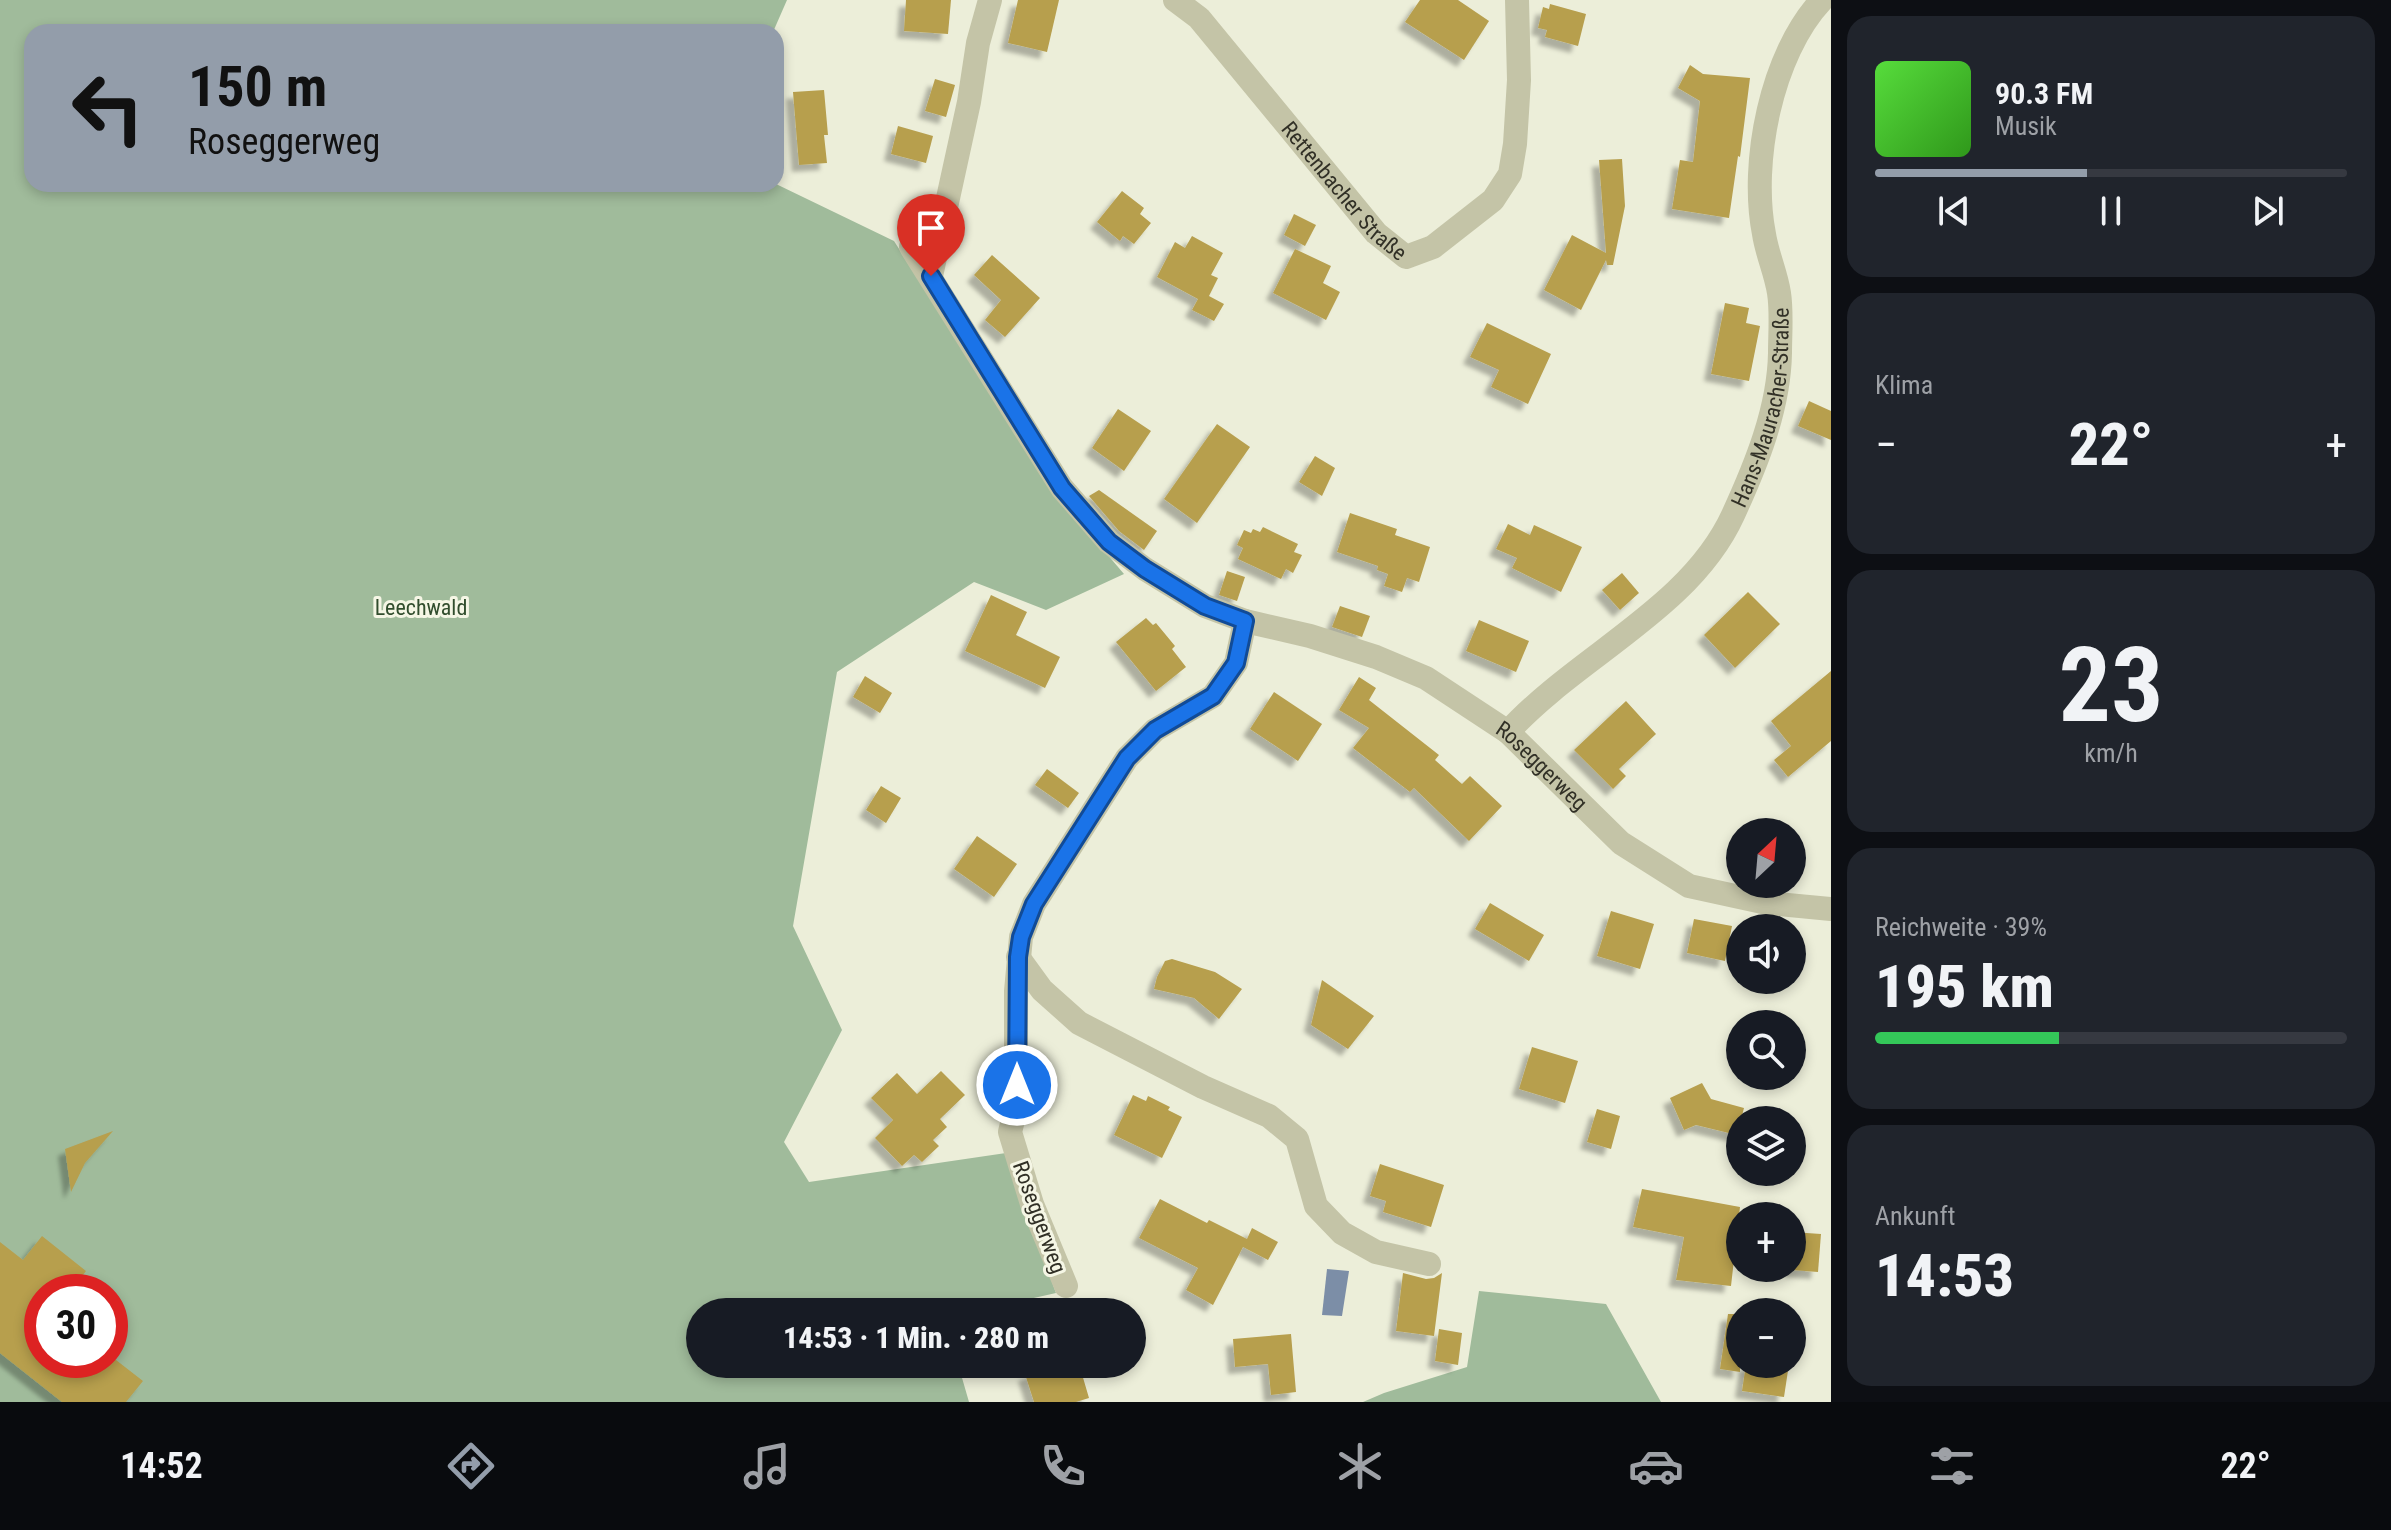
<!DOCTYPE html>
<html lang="de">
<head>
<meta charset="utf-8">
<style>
  :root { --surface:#171b24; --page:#20242c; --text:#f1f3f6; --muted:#9ea1a6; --line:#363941; --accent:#939daa }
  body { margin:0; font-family:"Roboto Condensed",sans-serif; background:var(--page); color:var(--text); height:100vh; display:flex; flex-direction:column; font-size:30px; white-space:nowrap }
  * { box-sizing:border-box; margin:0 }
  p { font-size:26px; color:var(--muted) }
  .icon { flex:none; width:44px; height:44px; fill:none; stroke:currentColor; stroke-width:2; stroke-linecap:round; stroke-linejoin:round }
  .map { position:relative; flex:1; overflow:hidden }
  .sheet { display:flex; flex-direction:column; gap:16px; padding:16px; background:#0d0f14; width:560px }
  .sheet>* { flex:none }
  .banner { position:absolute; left:24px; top:24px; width:760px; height:168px; border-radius:24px; box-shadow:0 4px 12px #0003; background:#939daa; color:#111; overflow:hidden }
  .needle { width:52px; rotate:26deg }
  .controls { position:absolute; left:1726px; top:818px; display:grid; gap:16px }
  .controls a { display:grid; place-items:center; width:80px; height:80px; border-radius:50%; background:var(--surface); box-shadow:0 4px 12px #0003; font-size:40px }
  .speed { position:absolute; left:24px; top:1274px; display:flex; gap:16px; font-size:40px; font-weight:700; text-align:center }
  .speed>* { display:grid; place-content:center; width:104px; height:104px; border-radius:50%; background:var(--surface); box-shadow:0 4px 12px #0003; line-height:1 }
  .speed .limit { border:12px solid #d22; background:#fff; color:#111 }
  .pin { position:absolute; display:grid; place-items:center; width:68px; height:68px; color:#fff; margin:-82px -34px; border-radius:50% 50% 50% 0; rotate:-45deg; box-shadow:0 0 8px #0007 }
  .pin .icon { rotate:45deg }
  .me { position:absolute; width:88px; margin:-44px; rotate:0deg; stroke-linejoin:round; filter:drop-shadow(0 0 6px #0008) }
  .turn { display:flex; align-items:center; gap:28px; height:168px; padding:0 32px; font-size:36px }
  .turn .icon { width:104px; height:104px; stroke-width:2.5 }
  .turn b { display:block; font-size:56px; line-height:68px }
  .big { font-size:60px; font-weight:800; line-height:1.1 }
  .sheet .tile { flex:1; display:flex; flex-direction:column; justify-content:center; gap:12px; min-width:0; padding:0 28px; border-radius:24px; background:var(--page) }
  .sheet .dial { align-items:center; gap:0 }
  .dial b { font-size:104px; line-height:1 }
  .song { display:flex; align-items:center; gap:24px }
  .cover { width:96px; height:96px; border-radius:12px; background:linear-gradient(135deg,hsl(110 70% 55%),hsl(110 70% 35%)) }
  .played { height:8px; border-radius:4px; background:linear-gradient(90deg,var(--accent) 45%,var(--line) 45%) }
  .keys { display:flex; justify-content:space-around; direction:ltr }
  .heat { display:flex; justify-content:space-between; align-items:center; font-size:44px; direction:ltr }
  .charge { height:12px; border-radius:6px; background:linear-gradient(90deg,#34c759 39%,var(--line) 0) }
  .trip { position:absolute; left:686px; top:1298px; width:460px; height:80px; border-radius:40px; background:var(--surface); box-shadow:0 4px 12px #0003; font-weight:800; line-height:80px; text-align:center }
  .tabs { display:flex; height:128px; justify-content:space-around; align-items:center; background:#090b0e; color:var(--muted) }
  .tabs .icon { width:56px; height:56px }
  .tabs .current { color:var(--accent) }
  .tabs b { font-size:36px; color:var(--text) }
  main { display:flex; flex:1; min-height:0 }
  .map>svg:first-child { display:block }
  .green { fill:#a0bb9b; fill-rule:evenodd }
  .water { fill:#7c8ea7 }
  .building { fill:#b79f4e; filter:url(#shadow) }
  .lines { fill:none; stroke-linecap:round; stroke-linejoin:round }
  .minor { stroke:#c4c4a7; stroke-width:24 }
  .route-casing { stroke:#114b97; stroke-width:20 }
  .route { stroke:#1a73e8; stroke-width:14 }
  .labels { text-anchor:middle; stroke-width:6; stroke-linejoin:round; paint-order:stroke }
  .street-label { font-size:22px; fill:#313026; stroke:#f5f6e5 }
  .park-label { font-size:22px; fill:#314d2d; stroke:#f5f6e5 }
</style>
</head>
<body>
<main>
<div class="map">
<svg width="1831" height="1402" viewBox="0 0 1831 1402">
  <defs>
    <filter id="shadow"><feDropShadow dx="-7" dy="7" stdDeviation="2" flood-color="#0004"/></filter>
  </defs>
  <rect width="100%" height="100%" fill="#eceed9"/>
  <g class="green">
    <path d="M 0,0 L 787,0 L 773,32 L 32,32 L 32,184 L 776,184 L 894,241 L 1056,494 L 1124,574 L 1046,610 L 974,582 L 837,672 L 793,926 L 842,1030 L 784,1142 L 809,1182 L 1006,1153 L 1056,1293 L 971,1312 L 700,1312 L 700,1364 L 958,1364 L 969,1402 L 0,1402 ZM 42,1292 L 110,1292 L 110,1360 L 42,1360 Z"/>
    <polygon points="1479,1291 1606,1304 1661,1402 1363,1402 1384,1393 1467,1367"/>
  </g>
  <polygon class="water" points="1327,1269 1349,1271 1342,1316 1322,1315"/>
  <g class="building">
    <polygon points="906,0 951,0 948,34 904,31"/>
    <polygon points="1018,0 1059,0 1047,52 1008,43"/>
    <polygon points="1420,0 1458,0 1489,21 1464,60 1405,22"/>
    <polygon points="1550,4 1586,14 1578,46 1545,37 1547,30 1538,28 1543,7 1549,9"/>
    <polygon points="1690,65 1703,74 1750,78 1740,157 1738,156 1729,218 1672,209 1680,160 1693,162 1700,101 1678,88"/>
    <polygon points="935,79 955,85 946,117 925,111"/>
    <polygon points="824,90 828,135 824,135 827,163 799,165 793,92"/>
    <polygon points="898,126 933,136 926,163 891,154"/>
    <polygon points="1622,159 1625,206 1613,265 1607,265 1606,260 1581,310 1544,290 1572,235 1606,253 1599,160"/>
    <polygon points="1122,191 1144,208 1140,214 1151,223 1134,244 1123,236 1120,241 1097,222"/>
    <polygon points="1294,214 1316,225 1305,246 1284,235"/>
    <polygon points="1192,236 1223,253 1211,275 1218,278 1209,296 1224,304 1214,321 1192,310 1198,299 1157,277 1175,242 1185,248"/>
    <polygon points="1295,249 1331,266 1323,283 1340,292 1326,320 1273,293"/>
    <polygon points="992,255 1040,298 1005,337 985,320 1001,300 974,275"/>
    <polygon points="1725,303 1749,308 1746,323 1760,326 1749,381 1711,374"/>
    <polygon points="1487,323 1551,354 1528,404 1491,387 1499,370 1470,357"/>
    <polygon points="1809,401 1831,411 1831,440 1798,426"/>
    <polygon points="1118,409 1151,431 1124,471 1092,448"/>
    <polygon points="1217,424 1250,447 1197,523 1164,499"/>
    <polygon points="1315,456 1335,468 1322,496 1299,482"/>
    <polygon points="1099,490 1157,531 1144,550 1119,531 1089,496"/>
    <polygon points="1350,513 1397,529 1395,535 1430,547 1419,582 1407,578 1402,592 1384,586 1388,574 1377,570 1378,566 1337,552"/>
    <polygon points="1508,524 1530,535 1534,525 1582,547 1561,592 1512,568 1517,558 1496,549"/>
    <polygon points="1263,527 1298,544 1294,552 1302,555 1293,573 1286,569 1281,579 1238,559 1243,548 1237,545 1244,530 1251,533 1253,529 1260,532"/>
    <polygon points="1227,571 1245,577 1237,601 1219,595"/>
    <polygon points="1622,573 1639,593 1620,610 1602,590"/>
    <polygon points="1748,592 1780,624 1735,668 1704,635"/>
    <polygon points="991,595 1027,612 1016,635 1060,657 1045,688 965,651"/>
    <polygon points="1340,606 1370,616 1362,637 1332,627"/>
    <polygon points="1146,618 1153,625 1156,623 1175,646 1172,649 1186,667 1156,691 1116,642"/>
    <polygon points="1479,620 1529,641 1516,672 1466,651"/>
    <polygon points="1831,671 1831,741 1788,777 1774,760 1791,746 1771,721"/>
    <polygon points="865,676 892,693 880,713 853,697"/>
    <polygon points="1359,677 1376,688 1369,700 1439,755 1435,760 1462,784 1470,776 1502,806 1469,841 1414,788 1410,792 1353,748 1369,728 1339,710"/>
    <polygon points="1274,692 1322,724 1298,761 1250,729"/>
    <polygon points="1626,701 1656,734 1619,769 1626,776 1613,789 1574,750"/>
    <polygon points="1047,769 1079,793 1068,808 1035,785"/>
    <polygon points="881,786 901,798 886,823 866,810"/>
    <polygon points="977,836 1017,864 994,897 954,869"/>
    <polygon points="1490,903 1544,935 1529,961 1475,929"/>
    <polygon points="1611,911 1654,924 1640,969 1597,956"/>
    <polygon points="1694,919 1732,926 1725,961 1687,953"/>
    <polygon points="1172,959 1215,972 1242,989 1219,1019 1194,998 1154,989 1157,977 1165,961"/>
    <polygon points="1322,980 1374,1016 1348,1049 1311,1025"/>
    <polygon points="1532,1047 1578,1061 1565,1103 1519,1089"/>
    <polygon points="941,1071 965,1095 940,1119 947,1127 933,1140 939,1146 922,1162 914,1155 902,1166 875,1138 893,1120 871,1098 897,1073 917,1094"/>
    <polygon points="1702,1083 1711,1099 1744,1108 1737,1135 1696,1125 1684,1130 1670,1098"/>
    <polygon points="1133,1095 1146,1101 1148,1096 1170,1107 1168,1110 1182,1117 1162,1158 1114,1135"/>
    <polygon points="1597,1109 1620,1116 1611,1149 1587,1142"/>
    <polygon points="113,1131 85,1163 71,1192 65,1149"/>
    <polygon points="1380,1164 1444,1185 1431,1227 1383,1212 1386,1201 1370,1196"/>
    <polygon points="1642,1189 1740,1207 1731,1286 1676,1280 1684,1237 1633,1227"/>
    <polygon points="1160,1199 1207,1223 1209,1220 1247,1239 1252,1228 1278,1242 1268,1260 1243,1247 1213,1305 1186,1290 1198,1268 1139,1238"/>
    <polygon points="1792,1232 1821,1234 1818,1272 1792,1270"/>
    <polygon points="42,1236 86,1271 70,1292 42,1292 42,1360 116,1360 143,1381 126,1402 62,1402 0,1353 0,1242 23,1260"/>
    <polygon points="1403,1273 1426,1279 1434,1278 1442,1273 1434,1336 1396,1331"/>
    <polygon points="1728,1314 1740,1314 1740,1372 1720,1369"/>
    <polygon points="1439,1329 1462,1333 1458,1365 1435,1361"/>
    <polygon points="1291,1334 1296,1392 1271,1395 1268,1364 1235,1367 1233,1339"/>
    <polygon points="1043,1364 1079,1364 1089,1398 1076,1402 1034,1402 1025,1374 1044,1368"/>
    <polygon points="1746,1364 1789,1364 1784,1397 1742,1391"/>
  </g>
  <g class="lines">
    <g class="minor">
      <path id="s1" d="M 1175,0 L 1199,18 L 1376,233 L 1406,257 L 1433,247 L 1493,200 L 1510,174 L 1515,144 L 1519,80 L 1517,0"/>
      <path id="s2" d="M 911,247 L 1062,488 L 1109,542 L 1145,569 L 1205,606 L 1245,621 L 1310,636 L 1376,657 L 1426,678 L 1508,732 L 1621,843 L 1689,886 L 1767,903 L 1831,909"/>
      <polyline points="931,276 969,102 978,43 990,0"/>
      <path id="s3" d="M 1508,732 C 1577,656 1690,609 1733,515 C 1756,465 1779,409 1780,353 C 1780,334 1782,312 1779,293 C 1776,273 1767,254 1764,234 C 1750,163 1771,54 1822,0"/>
      <polyline points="1018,957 1042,990 1079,1023 1203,1087 1269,1116 1297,1139 1316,1206 1342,1233 1376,1252 1429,1264"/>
      <polyline points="1066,1286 1032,1204 1010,1132 1016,1108 1016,991 1021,937 1034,904 1127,758 1155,730 1213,696 1236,663 1245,621"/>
    </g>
  </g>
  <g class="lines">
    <defs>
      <polyline id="route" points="931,276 1062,488 1109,542 1145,569 1205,606 1245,621 1236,663 1213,696 1155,730 1127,758 1034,904 1021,937 1018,957 1017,1085"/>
    </defs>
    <use href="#route" class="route-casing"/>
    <use href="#route" class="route"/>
  </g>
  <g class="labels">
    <g class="street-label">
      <text dy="8" stroke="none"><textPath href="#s1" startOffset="256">Rettenbacher Straße</textPath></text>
      <text dy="8" stroke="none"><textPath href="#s3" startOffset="428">Hans-Mauracher-Straße</textPath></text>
      <text dy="8" stroke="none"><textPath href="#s2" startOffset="850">Roseggerweg</textPath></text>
      <text transform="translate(1040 1217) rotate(70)" y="8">Roseggerweg</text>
    </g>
    <g class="park-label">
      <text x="421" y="615">Leechwald</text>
    </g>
  </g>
</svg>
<div class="controls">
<a><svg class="needle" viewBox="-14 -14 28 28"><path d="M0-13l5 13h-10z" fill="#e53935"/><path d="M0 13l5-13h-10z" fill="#9ea1a6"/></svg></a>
<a><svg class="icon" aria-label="sound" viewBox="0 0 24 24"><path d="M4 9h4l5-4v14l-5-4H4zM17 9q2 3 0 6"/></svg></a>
<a><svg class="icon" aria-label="search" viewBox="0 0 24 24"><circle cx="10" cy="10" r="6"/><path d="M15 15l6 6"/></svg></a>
<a><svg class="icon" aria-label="layers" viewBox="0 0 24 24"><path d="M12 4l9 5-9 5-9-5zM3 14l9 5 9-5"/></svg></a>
<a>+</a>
<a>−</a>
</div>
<div class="speed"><div class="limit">30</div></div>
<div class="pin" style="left:931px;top:276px;background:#d93025"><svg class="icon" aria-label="arrive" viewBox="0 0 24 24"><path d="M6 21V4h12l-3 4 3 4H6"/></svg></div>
<svg class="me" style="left:1017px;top:1085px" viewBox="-20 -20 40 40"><circle r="17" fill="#1a73e8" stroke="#fff" stroke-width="3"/><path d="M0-11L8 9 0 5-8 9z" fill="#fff"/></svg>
<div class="trip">14:53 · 1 Min. · 280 m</div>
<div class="banner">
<div class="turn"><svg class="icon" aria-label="left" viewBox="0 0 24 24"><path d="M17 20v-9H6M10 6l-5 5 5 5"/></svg><div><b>150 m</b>Roseggerweg</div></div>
</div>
</div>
<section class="sheet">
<div class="tile">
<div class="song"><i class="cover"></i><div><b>90.3 FM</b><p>Musik</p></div></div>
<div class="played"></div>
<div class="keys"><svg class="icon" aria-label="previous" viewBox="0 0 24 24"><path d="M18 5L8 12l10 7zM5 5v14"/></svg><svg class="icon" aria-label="pause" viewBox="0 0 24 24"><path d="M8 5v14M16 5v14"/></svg><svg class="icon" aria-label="next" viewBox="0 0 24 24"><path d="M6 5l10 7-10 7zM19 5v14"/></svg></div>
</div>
<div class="tile"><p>Klima</p>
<div class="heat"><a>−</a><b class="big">22°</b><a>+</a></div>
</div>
<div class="tile dial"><b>23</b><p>km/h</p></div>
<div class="tile"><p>Reichweite · 39%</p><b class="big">195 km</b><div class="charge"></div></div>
<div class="tile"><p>Ankunft</p><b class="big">14:53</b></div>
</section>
</main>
<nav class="tabs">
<b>14:52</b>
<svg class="icon current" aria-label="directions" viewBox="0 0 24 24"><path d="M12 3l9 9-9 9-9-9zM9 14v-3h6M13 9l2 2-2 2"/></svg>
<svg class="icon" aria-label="music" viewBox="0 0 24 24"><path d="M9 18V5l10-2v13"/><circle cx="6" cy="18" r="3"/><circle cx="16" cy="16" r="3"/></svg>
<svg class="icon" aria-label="phone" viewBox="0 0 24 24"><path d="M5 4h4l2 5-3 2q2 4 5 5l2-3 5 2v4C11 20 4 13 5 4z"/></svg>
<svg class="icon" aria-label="climate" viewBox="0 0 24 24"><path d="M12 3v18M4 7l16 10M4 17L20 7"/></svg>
<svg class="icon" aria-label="car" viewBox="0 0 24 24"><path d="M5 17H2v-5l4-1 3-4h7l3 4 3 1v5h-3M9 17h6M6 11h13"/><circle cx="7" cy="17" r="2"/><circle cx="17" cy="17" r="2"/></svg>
<svg class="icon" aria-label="filters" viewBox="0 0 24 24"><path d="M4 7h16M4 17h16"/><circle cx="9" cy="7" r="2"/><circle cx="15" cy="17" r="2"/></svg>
<b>22°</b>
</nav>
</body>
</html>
